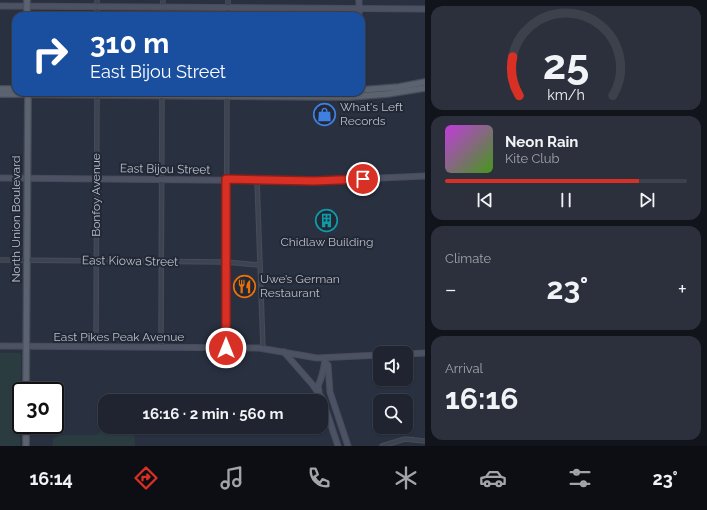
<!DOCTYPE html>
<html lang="en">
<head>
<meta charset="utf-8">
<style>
  :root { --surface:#1f2430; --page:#2c303c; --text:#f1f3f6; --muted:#a1a4ab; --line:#3c414c; --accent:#d93025 }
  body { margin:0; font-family:Raleway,sans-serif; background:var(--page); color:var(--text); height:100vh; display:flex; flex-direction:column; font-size:15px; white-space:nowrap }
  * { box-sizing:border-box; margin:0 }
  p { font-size:13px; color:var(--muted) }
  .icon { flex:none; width:22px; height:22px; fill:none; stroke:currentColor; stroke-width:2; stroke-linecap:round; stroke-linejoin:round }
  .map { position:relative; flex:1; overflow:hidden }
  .side { display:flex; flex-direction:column; gap:6px; padding:6px; background:#11141a; width:282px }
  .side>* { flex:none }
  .banner { position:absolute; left:12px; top:12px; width:353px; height:84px; border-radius:12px; box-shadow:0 1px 3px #0004,0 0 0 1px var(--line); background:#1a4fa0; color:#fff; overflow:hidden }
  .buttons { position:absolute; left:373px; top:346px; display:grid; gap:8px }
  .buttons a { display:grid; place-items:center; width:40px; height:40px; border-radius:8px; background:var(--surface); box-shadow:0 1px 3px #0004,0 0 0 1px var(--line); font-size:20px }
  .speed { position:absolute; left:12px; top:382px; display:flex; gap:8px; font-size:20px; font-weight:700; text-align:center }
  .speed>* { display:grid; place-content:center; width:52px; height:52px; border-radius:50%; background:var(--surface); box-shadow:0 1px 3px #0004,0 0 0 1px var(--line); line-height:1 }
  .speed .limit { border:2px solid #111; border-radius:6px; background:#fff; color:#111 }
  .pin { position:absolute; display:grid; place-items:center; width:34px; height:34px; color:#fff; margin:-17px; border:2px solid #fff; border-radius:50%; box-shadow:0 1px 4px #0007 }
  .me { position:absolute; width:44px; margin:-22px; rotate:0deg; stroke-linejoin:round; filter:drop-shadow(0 0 3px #0008) }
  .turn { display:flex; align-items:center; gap:14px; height:84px; padding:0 12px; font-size:18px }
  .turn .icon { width:52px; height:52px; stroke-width:2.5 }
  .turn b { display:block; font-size:28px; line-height:34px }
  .big { font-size:30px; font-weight:700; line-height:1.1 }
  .side .tile { flex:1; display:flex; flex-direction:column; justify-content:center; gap:6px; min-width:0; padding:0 14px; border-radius:12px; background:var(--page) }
  .side .dial { align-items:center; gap:0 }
  .dial svg { height:104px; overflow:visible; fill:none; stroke:var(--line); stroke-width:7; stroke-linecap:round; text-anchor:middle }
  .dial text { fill:var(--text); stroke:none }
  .song { display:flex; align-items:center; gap:12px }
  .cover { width:48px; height:48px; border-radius:6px; background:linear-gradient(135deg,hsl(290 70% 55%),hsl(100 70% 35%)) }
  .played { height:4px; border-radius:2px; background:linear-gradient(90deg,var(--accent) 80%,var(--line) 80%) }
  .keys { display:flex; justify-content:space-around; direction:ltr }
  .heat { display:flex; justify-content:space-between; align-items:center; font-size:22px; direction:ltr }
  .trip { position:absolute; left:98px; top:394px; width:230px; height:40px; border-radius:12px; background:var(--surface); box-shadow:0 1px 3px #0004,0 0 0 1px var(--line); font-weight:700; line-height:40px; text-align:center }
  .tab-bar { display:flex; height:64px; justify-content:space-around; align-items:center; background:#0c0e13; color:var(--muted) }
  .tab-bar .icon { width:28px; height:28px }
  .tab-bar .current { color:var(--accent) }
  .tab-bar b { font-size:18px; color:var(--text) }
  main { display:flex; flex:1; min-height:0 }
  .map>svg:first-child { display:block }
  .green { fill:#2b3c41 }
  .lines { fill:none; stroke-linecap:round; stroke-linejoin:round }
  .street-casing { stroke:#474c59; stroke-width:5.5 }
  .secondary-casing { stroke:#474c59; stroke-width:7 }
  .primary-casing { stroke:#474c59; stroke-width:8 }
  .street { stroke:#3d4350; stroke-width:3.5 }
  .secondary { stroke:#4c5263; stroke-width:5 }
  .primary { stroke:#5b6270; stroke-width:5.5 }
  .route-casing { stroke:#8d1f18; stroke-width:10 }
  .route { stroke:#d93025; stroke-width:7 }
  .labels { text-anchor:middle; stroke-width:4; stroke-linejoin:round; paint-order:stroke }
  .poi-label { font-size:12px; fill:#babeca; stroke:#222835; text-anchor:start }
  .street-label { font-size:12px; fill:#babeca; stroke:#222835 }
</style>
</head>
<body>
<main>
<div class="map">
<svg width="425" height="446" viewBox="0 0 425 446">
  <rect width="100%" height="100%" fill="#293040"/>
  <g class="green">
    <polygon points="0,353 19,353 21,355 20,446 0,446"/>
    <polygon points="106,427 134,427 135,446 53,446 53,439 59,435 97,435"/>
  </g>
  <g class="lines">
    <defs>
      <g id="street">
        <polyline points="97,16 97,0"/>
        <polyline points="162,16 163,0"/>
        <polyline points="228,16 228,0"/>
        <polyline points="291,16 291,8"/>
        <polyline points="257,180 263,348"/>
        <polyline points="0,260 226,262 260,265"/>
        <polyline points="96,347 97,92"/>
        <polyline points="161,347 162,92"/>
        <polyline points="226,348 227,92"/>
        <polyline points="382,446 405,439 425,441"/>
      </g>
      <g id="secondary">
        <polyline points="359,0 359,16"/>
        <polyline points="0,6 425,9"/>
        <polyline points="0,178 315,181 425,176"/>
        <polyline points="0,346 259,348 317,358 380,355"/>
        <polyline points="284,352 312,384 322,398 338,446"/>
        <polyline points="406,354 425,353"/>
        <polyline points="325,362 328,365 330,392 348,446"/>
        <path d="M 319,391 L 318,386 C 322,377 324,368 325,360"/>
      </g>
      <g id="primary">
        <polyline points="27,0 27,16"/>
        <polyline points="0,89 16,89"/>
        <polyline points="361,90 399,87 425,82"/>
        <polyline points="0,94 349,97 387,94 425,88"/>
        <polyline points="26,391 28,92"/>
        <polyline points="26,446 26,425"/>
      </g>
    </defs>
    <use href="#street" class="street-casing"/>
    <use href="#secondary" class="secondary-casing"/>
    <use href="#primary" class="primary-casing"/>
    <use href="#street" class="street"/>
    <use href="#secondary" class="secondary"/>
    <use href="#primary" class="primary"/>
  </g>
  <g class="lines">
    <defs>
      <polyline id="route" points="226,348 226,179 314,181 363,179"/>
    </defs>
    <use href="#route" class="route-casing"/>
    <use href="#route" class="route"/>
  </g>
  <defs>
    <symbol id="shop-ring" viewBox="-11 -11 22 22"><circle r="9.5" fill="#222835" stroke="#3f7fe0" stroke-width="1.5"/><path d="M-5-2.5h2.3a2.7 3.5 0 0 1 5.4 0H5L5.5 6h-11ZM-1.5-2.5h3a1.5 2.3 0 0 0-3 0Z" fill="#3f7fe0"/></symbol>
    <symbol id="building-ring" viewBox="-11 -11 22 22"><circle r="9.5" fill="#222835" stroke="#0f9aa8" stroke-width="1.5"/><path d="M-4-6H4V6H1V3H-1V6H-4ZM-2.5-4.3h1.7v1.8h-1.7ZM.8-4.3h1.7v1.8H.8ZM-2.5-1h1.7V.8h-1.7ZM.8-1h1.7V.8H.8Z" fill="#0f9aa8"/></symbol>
    <symbol id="restaurant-ring" viewBox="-11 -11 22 22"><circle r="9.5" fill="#222835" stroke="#e8710a" stroke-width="1.5"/><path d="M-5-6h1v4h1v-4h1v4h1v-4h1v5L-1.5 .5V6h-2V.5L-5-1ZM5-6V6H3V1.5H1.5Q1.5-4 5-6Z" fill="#e8710a"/></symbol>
  </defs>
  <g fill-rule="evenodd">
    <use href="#shop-ring" x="312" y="102" width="25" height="25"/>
    <use href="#building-ring" x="314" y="208" width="25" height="25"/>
    <use href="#restaurant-ring" x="232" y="274" width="25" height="25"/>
  </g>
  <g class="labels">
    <g class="poi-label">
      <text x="340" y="111">What's Left<tspan x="340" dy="14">Records</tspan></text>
      <text x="327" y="246" text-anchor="middle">Chidlaw Building</text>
      <text x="260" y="283">Uwe’s German<tspan x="260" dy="14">Restaurant</tspan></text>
    </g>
    <g class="street-label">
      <text transform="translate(165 169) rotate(1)" y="4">East Bijou Street</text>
      <text transform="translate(96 195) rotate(-90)" y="4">Bonfoy Avenue</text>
      <text transform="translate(16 219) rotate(-90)" y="4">North Union Boulevard</text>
      <text transform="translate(130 261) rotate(1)" y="4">East Kiowa Street</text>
      <text x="119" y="341">East Pikes Peak Avenue</text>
    </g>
  </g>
</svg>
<div class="buttons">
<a><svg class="icon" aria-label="sound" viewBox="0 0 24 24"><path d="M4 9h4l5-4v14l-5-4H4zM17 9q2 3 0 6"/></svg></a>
<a><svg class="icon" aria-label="search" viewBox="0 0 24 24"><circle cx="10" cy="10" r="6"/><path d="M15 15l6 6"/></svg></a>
</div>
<div class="speed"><div class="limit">30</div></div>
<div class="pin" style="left:363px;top:179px;background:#d93025"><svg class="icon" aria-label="arrive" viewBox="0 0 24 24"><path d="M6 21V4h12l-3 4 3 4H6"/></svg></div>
<svg class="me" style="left:226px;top:348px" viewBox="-20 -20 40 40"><circle r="17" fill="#d93025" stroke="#fff" stroke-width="3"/><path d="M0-11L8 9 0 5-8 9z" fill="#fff"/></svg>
<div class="trip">16:16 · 2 min · 560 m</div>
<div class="banner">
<div class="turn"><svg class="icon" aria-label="right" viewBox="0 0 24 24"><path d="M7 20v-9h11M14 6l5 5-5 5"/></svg><div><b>310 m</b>East Bijou Street</div></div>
</div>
</div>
<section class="side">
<div class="tile dial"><svg viewBox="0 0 100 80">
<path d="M14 69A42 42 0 1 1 86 69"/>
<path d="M14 69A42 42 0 0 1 9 39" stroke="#d93025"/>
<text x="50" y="56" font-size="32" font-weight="700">25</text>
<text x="50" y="72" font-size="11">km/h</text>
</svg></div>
<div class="tile">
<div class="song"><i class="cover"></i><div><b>Neon Rain</b><p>Kite Club</p></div></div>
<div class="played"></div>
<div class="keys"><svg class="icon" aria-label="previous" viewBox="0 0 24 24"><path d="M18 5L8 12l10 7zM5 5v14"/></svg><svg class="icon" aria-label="pause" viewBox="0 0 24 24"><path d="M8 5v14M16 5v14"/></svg><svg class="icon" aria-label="next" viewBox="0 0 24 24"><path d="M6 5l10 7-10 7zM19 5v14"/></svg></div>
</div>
<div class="tile"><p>Climate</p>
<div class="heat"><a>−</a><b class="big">23°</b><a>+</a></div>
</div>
<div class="tile"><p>Arrival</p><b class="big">16:16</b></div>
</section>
</main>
<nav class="tab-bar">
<b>16:14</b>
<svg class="icon current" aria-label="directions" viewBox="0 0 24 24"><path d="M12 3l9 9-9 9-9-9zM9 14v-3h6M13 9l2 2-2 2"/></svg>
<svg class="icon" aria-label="music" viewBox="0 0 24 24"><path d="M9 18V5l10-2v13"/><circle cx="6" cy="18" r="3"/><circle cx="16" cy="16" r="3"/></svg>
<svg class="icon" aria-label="phone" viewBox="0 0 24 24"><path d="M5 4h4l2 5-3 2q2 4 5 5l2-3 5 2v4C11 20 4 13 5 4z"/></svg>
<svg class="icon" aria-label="climate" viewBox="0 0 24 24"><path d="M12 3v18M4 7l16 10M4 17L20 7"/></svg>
<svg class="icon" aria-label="car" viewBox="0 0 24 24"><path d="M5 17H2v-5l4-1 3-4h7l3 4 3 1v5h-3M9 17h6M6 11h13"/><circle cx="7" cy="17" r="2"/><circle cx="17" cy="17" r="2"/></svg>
<svg class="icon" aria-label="filters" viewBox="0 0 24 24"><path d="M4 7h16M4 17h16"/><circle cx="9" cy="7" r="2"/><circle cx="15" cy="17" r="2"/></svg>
<b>23°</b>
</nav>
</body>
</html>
